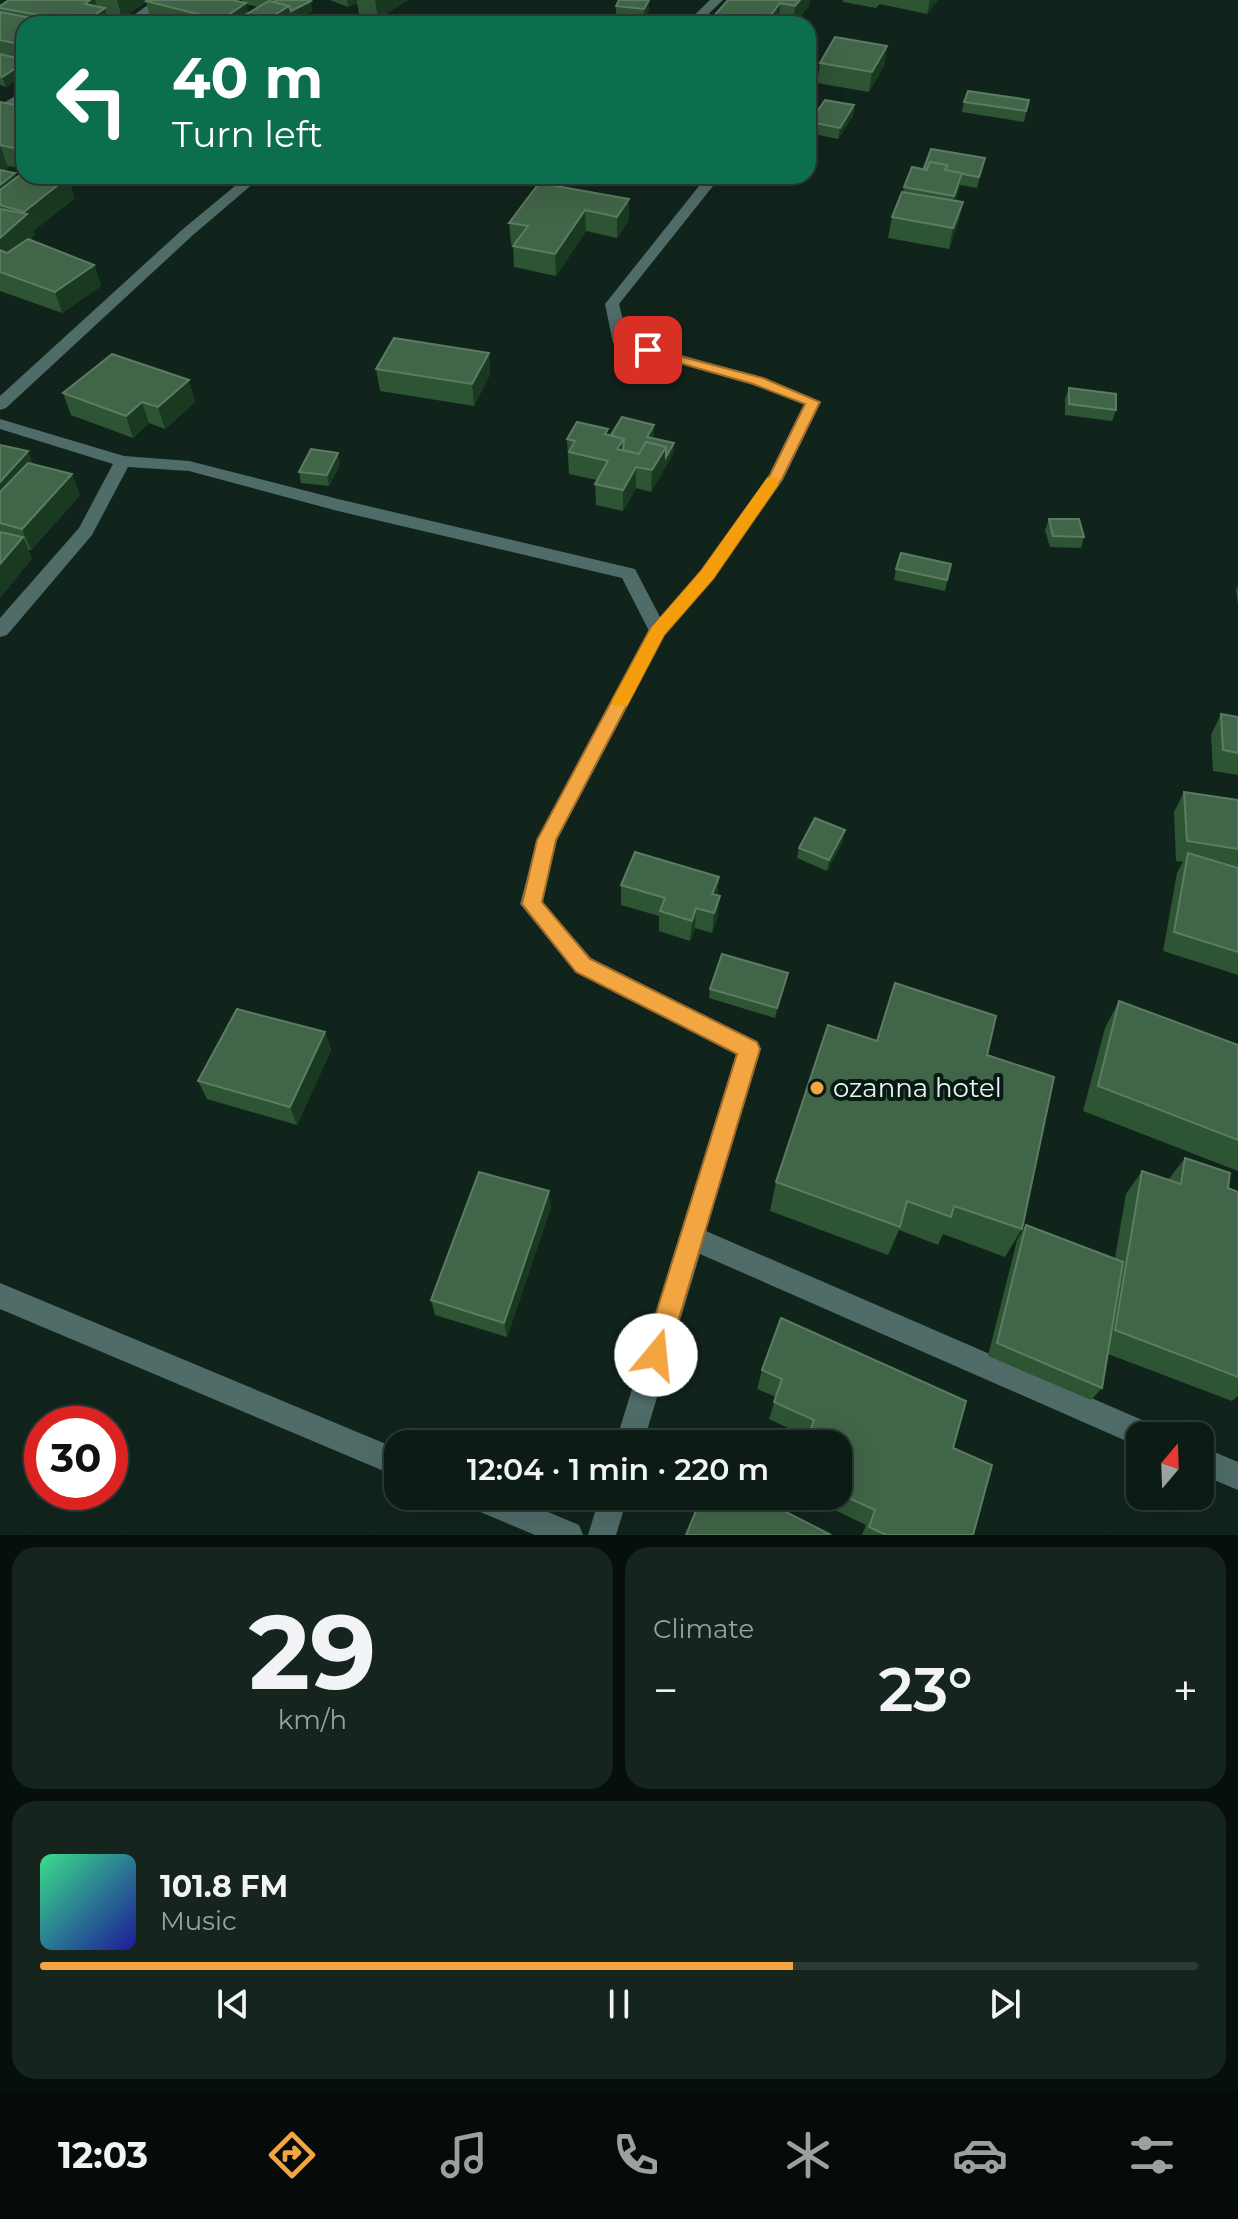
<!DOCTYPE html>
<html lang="en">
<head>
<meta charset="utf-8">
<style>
  :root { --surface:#0d1b15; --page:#16241e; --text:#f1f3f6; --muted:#9aa1a0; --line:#2d3934; --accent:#f2a541 }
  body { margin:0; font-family:Montserrat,sans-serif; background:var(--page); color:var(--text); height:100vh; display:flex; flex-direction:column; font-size:30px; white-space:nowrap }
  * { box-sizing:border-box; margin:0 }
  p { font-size:26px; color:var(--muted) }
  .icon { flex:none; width:44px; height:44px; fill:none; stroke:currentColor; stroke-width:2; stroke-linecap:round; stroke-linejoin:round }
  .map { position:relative; height:1535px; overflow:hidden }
  .sheet { display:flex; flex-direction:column; gap:12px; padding:12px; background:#070f0c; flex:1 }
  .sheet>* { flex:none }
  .top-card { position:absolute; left:16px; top:16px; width:800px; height:168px; border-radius:24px; box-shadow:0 8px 32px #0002,0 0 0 2px var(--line); background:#0b6e4f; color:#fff; overflow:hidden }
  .needle { width:52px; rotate:19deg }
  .fabs { position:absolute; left:1126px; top:1422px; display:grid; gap:16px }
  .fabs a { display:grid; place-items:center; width:88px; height:88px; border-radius:16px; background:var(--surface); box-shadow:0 8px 32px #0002,0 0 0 2px var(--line); font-size:40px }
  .speed { position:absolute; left:24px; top:1406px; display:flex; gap:16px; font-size:40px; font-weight:700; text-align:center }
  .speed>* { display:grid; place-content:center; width:104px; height:104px; border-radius:50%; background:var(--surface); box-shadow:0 8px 32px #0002,0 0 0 2px var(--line); line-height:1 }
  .speed .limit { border:12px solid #d22; background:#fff; color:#111 }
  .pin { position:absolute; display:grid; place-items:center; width:68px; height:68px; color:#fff; margin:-34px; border-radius:16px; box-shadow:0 4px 12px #0006 }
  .me { position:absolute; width:88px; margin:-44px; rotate:17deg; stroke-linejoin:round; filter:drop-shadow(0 0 6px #0008) }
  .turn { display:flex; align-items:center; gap:28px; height:168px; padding:0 24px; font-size:36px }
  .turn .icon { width:104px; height:104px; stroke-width:2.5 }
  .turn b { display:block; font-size:56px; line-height:68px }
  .big { font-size:60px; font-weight:600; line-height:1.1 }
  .sheet .tile { flex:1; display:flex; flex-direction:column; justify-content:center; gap:12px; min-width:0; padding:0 28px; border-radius:24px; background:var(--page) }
  .sheet .dial { align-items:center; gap:0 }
  .dial b { font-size:104px; line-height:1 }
  .song { display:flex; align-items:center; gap:24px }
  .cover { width:96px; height:96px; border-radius:12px; background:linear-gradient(135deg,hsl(150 70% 55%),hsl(240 70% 35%)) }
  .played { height:8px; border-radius:4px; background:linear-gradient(90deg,var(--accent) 65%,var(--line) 65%) }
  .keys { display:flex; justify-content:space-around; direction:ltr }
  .heat { display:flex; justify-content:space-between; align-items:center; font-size:44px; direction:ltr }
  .sheet .tiles { flex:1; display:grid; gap:12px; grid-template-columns:1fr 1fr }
  .tile:last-child { grid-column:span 2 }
  .trip { position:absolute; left:384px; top:1430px; width:468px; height:80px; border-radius:24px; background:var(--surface); box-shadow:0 8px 32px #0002,0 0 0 2px var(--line); font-weight:600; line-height:80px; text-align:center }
  .dock { display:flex; height:128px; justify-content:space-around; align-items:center; background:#050b08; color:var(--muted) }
  .dock .icon { width:56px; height:56px }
  .dock .selected { color:var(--accent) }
  .dock b { font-size:36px; color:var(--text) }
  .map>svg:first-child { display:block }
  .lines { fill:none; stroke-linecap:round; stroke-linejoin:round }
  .minor { fill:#4f6c68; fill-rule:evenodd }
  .wall { fill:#2d5433; fill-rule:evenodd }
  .shaded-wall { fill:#193a21 }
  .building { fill:#416548; stroke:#5c7c62; stroke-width:2 }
  .route { fill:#f2a541; stroke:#9d6b2a; stroke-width:2 }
  .slow { fill:#f59e0b }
  .poi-dot { fill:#f2a541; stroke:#071a13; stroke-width:3 }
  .labels { text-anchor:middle; stroke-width:8; stroke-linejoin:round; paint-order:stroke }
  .poi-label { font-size:26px; fill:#e9f5f0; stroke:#071a13; text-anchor:start }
</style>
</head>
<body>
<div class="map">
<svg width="1238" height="1535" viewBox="0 0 1238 1535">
  <rect width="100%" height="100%" fill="#11241c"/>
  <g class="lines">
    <g class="minor">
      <polygon points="155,0 169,0 135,24 121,24"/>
      <polygon points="710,0 723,0 698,24 685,24"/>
      <polygon points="24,91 24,101 0,115 0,105"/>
      <polygon points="247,176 262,176 193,235 6,408 0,410 0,396 183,229"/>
      <polygon points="707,176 721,176 619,304 628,340 764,378 821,402 783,480 713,579 665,635 557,840 542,902 591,958 757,1042 761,1049 706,1231 1156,1426 1160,1436 1140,1436 1140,1447 700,1254 643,1444 615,1444 736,1054 575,972 520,904 537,840 649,631 622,578 338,511 189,471 128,467 92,535 7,635 0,637 0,618 79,528 113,464 0,429 0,419 124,456 189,461 338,499 635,569 660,617 701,571 769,475 804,404 752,384 613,343 605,304"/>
      <polygon points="0,1283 398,1449 398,1477 0,1309"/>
      <polygon points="1200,1446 1238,1462 1238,1490 1200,1474"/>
      <polygon points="462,1496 510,1496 579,1525 583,1535 535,1535 466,1506"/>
      <polygon points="600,1496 628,1496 616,1535 588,1535"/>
    </g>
  </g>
  <g class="wall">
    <path d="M 9,0 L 234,0 L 243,3 L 242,0 L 309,0 L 312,11 L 293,21 L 301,24 L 166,24 L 151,20 L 146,2 L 122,18 L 107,15 L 109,24 L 24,24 L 24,79 L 20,78 L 6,87 L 0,85 L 0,6 ZM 246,4 L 258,7 L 248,13 Z"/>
    <polygon points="330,0 408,0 378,19 359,14 357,3 348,7"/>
    <polygon points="649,0 649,10 643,19 616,16 616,6"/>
    <polygon points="728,0 810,0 809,6 794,24 711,24 712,18"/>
    <polygon points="843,0 938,0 927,14 880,4 876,8 843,2"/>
    <polygon points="887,46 884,66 869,92 817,83 820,63"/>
    <polygon points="1029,100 1024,122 962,112 964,102"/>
    <polygon points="0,102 21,168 7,166 8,168 4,170 17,177 75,198 33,231 35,235 29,240 94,265 101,286 62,313 0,291"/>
    <polygon points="854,105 853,116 838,139 809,133 810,122"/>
    <polygon points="985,158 977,188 960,185 956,201 963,202 958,223 949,249 888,238 892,217 903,192 904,187 924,169"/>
    <polygon points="539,183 629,220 617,238 586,231 556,276 514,267 513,246 514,244 511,244 509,223"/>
    <polygon points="489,353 490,374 474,406 380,391 376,369"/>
    <polygon points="1069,388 1116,410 1112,421 1065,415 1065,399"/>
    <polygon points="63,393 195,402 165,429 149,423 133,438 71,415"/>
    <polygon points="654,425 653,438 674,443 673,454 651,492 636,488 623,511 596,505 595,484 597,480 569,474 567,439 611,435"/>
    <polygon points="0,445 33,464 80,495 31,550 28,550 32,558 0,598"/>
    <polygon points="340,464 329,486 301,483 299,472"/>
    <polygon points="1049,519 1084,537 1081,548 1050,547 1045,530"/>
    <polygon points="951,564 945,591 894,580 896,569"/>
    <polygon points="1238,585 1238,605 1236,590"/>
    <polygon points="1221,714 1238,717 1238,775 1213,771 1211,735"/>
    <polygon points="1184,792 1238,800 1238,975 1163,951 1177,873 1183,862 1176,861 1174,812"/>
    <polygon points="843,841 827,871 797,858 799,848"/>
    <polygon points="719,877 717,895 718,915 712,933 695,928 690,941 659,931 659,916 621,905 621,885"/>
    <polygon points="788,973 775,1018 709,998 710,989"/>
    <polygon points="1119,1001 1238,1045 1238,1171 1083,1111 1105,1028"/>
    <polygon points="325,1032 331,1050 297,1125 207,1099 198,1081"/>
    <polygon points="877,1041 987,1055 1022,1229 1005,1257 943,1234 938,1245 899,1230 888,1255 770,1211 776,1182"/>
    <polygon points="1185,1158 1228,1188 1238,1192 1238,1396 1232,1401 1108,1354 1102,1388 1091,1400 988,1356 1017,1240 1026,1225 1115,1258 1126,1194 1142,1171 1168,1180"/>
    <polygon points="551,1207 507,1337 435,1315 431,1300"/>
    <polygon points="762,1370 953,1448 973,1535 862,1535 866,1525 805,1496 838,1496 838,1444 805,1444 807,1437 769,1419 776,1397 757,1389"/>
  </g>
  <g class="shaded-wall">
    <polygon points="90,0 95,0 99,12 105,8 109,24 83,24 85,4"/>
    <polygon points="117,0 150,0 146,1 146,2 122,18"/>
    <polygon points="347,0 357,0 357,3 348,7"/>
    <polygon points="375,0 408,0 378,19"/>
    <polygon points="649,0 649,10 643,19 644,9"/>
    <polygon points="800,0 810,0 809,6 793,24 795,6"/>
    <polygon points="930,0 938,0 927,14"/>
    <polygon points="311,1 312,11 293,21 291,11"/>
    <polygon points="246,3 250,23 238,19 238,24 222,24 221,20"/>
    <polygon points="780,3 779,23 771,15"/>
    <polygon points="289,6 292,24 273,16"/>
    <polygon points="887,46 884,66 869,92 872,72"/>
    <polygon points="16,68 20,78 6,87 2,77"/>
    <polygon points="854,105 853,116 838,139 840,128"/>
    <polygon points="24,139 24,166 21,168 14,148"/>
    <polygon points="1,147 8,168 0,174 0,148"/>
    <polygon points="15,173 23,194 0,205 0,185"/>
    <polygon points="962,173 958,194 950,216 954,196"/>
    <polygon points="68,177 75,198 33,231 35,235 0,266 0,238 25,216 24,212"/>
    <polygon points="629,199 629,220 617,238 617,217"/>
    <polygon points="963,202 958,223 949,249 953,228"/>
    <polygon points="585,210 586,231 556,276 555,254"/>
    <polygon points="94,265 101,286 62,313 55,292"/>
    <polygon points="489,353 490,374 474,406 472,384"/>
    <polygon points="189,380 195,402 165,429 158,407"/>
    <polygon points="142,402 149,423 133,438 126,416"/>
    <polygon points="654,425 654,436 647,448 647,437"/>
    <polygon points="624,439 624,461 617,449"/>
    <polygon points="674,443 673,454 651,492 652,470 666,447"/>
    <polygon points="28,451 37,473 0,514 0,482"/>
    <polygon points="338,453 340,464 329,486 327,475"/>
    <polygon points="636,467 636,488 623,511 623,490"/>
    <polygon points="72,474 80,495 31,550 22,529"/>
    <polygon points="23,537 32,558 0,598 0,564"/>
    <polygon points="845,830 843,841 827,871 829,860"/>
    <polygon points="719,877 717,896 710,913 712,894"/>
    <polygon points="720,896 718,915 712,933 714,913"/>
    <polygon points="696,908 695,928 690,941 692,921"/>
    <polygon points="788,973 786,983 775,1018 777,1008"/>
    <polygon points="325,1032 331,1050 297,1125 290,1107"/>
    <polygon points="549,1191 551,1207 507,1337 504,1323"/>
  </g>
  <g class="building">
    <polygon points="9,0 90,0 85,4 105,8 83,23 0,8 0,6"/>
    <polygon points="147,0 232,0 246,3 221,20 146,1"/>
    <polygon points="277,0 309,0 311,1 291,11 289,6 273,2"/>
    <polygon points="619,0 649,0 644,9 616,6"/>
    <polygon points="728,0 800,0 795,6 780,3 771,15 786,18 781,24 743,24 712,18"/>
    <polygon points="269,1 289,6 273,16 301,24 254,24 238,19"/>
    <polygon points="0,12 62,24 24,24 24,45 0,40"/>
    <polygon points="178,15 230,24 168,24"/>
    <polygon points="316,19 334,24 309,24"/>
    <polygon points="835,37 887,46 872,72 820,63"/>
    <polygon points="0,54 24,60 24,69 16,68 2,77 0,76"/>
    <polygon points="968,91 1029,100 1026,111 964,102"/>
    <polygon points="825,100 854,105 840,128 810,122"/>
    <polygon points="0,102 24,107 24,139 14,148 0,145"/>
    <polygon points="931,149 985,158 979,177 946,171 947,165 930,162 927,169 924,168"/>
    <polygon points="930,162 947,165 945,170 962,173 954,196 904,187 912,167 927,170"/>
    <polygon points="0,170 15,173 0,185"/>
    <polygon points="24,172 24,176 68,177 24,212 0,205 0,190"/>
    <polygon points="539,183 629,199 617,217 585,210 555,254 513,246 528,226 509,223"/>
    <polygon points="902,192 963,202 953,228 892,217"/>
    <polygon points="0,209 27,214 0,238"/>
    <polygon points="28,239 94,265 55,292 0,272 0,250 7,253"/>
    <polygon points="394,338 489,353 472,384 376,369"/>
    <polygon points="112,354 189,380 158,407 142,402 126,416 63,393"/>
    <polygon points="1069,388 1116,394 1116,410 1069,404"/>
    <polygon points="622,417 654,425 647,437 674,443 666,457 666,447 646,442 639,454 623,450 624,439 611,435"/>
    <polygon points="577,422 608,429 605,434 624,439 617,449 639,454 646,442 666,447 652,470 636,467 623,490 595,484 608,461 569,452 575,441 567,439"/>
    <polygon points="0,445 28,451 0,482"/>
    <polygon points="311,449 338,453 327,475 299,472"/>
    <polygon points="28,463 72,474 22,529 0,523 0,492"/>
    <polygon points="1049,519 1079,519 1084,537 1053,536"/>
    <polygon points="0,532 23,537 0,564"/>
    <polygon points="901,553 951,564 947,580 896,569"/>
    <polygon points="1221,714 1238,717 1238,753 1223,750"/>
    <polygon points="1184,792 1238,800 1238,849 1187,841"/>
    <polygon points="815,818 845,830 829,860 799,848"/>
    <polygon points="635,852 719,877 712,894 720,896 714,913 696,908 692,921 660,911 665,898 621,885"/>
    <polygon points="1188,853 1238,868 1238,952 1174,932"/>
    <polygon points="722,954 788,973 777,1008 710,989"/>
    <polygon points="895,983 996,1016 987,1055 1054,1077 1022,1229 954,1206 951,1217 907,1201 900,1227 776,1182 828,1025 877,1041"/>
    <polygon points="1119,1001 1238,1045 1238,1140 1098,1086"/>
    <polygon points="237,1009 325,1032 290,1107 198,1081"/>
    <polygon points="1185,1158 1230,1173 1228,1188 1238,1192 1238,1377 1115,1330 1142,1171 1181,1184"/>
    <polygon points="479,1172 549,1191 504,1323 431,1300"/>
    <polygon points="1026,1225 1123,1262 1102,1388 997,1343"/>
    <polygon points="781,1318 966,1401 953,1448 992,1465 973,1535 886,1535 869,1527 875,1510 838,1493 838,1444 806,1444 814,1420 774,1402 782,1379 762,1370"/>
    <polygon points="702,1496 755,1496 831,1535 686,1535"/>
  </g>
  <polygon class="route" points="644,347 763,378 820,402 782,479 713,579 664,635 556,840 542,902 590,959 757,1042 760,1049 668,1355 664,1364 656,1367 647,1364 643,1355 737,1054 576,972 522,904 537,840 649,631 701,571 770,475 805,404 753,384 644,353"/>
  <polygon class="slow" points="773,477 778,478 778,485 713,579 664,635 627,706 614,706 612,701 652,627 701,571 767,478"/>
  <circle class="poi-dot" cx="817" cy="1088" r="8"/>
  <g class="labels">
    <g class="poi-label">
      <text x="833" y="1097">ozanna hotel</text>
    </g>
  </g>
</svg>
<div class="fabs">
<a><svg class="needle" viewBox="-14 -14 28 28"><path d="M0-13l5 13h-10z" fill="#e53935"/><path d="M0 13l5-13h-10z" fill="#9aa1a0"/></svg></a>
</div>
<div class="speed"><div class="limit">30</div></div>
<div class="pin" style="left:648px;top:350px;background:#d93025"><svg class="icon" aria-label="arrive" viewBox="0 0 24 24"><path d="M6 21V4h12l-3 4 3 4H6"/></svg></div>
<svg class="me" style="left:656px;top:1355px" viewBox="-20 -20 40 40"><circle r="19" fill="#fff"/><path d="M0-13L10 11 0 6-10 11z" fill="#f2a541"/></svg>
<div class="trip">12:04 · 1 min · 220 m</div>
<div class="top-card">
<div class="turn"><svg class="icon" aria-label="left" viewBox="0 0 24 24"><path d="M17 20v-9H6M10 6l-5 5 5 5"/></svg><div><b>40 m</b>Turn left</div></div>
</div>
</div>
<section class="sheet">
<div class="tiles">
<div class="tile dial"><b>29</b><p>km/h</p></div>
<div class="tile"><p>Climate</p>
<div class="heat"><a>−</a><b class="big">23°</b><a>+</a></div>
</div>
<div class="tile">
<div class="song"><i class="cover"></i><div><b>101.8 FM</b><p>Music</p></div></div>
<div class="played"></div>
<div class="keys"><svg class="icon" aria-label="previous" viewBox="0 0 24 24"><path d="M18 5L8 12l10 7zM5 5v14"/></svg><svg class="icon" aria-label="pause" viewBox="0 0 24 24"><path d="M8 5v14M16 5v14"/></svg><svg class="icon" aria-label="next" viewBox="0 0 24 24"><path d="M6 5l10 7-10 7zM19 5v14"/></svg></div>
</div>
</div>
</section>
<nav class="dock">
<b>12:03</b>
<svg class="icon selected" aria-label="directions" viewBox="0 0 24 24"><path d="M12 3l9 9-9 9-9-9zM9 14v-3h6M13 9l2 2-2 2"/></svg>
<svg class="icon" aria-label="music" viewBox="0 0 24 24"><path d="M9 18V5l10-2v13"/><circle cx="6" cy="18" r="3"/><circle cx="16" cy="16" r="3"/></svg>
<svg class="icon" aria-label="phone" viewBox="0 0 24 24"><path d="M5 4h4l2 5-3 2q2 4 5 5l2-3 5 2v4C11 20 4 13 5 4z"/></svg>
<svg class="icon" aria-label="climate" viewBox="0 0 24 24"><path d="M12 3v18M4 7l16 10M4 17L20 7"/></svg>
<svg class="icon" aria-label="car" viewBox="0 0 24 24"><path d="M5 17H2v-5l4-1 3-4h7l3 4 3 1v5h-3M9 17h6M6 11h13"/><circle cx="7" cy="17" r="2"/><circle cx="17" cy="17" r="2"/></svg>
<svg class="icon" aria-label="filters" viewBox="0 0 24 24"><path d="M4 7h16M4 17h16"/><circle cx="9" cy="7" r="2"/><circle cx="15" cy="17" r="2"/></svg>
</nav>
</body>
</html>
